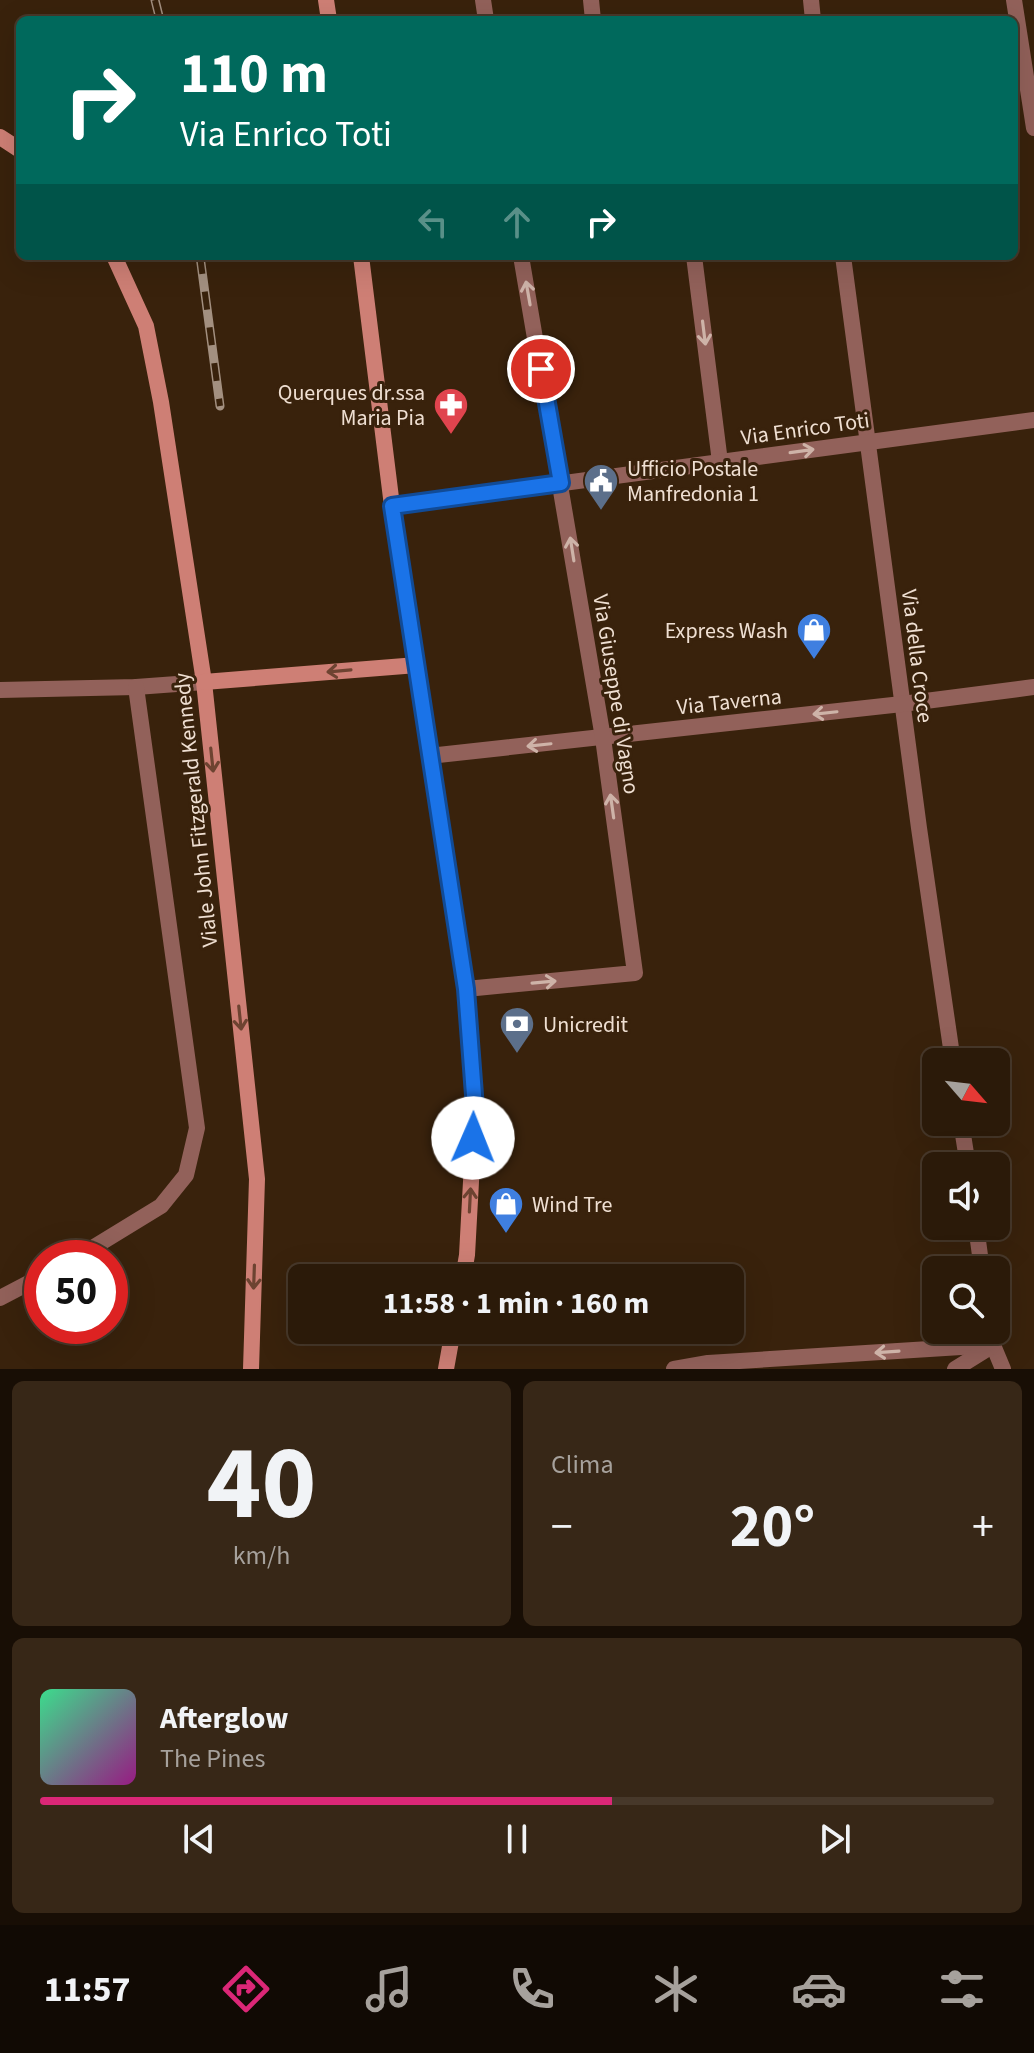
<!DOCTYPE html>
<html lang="it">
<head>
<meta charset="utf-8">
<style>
  :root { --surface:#2b1a09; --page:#372717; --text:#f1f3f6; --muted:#a6a19c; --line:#47382a; --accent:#db2777 }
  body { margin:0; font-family:"Source Sans 3",sans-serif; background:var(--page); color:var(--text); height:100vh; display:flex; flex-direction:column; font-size:30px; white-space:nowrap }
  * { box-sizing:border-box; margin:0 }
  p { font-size:26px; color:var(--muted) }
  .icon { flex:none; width:44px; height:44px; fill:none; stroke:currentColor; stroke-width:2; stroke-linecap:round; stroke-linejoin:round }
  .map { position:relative; height:1369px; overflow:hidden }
  .sheet { display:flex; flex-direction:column; gap:12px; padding:12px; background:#180e05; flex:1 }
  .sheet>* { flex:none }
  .hud { position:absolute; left:16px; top:16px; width:1002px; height:244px; border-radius:12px; box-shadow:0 8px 32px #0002,0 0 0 2px var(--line); background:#00695c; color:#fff; overflow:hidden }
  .needle { width:52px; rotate:118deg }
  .controls { position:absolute; left:922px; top:1048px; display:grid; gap:16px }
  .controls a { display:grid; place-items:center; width:88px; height:88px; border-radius:12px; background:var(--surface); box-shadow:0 8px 32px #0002,0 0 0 2px var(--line); font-size:40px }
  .speed { position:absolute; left:24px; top:1240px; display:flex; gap:16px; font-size:40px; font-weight:700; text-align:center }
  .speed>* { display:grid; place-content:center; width:104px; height:104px; border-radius:50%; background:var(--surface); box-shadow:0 8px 32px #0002,0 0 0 2px var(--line); line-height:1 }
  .speed .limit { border:12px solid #d22; background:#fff; color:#111 }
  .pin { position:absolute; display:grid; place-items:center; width:68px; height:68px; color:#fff; margin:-34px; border:4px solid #fff; border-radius:50%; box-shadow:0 2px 8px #0007 }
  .me { position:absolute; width:88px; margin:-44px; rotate:1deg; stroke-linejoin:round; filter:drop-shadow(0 0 6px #0008) }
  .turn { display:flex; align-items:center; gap:28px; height:168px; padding:0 32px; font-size:36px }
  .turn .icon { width:104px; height:104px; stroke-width:2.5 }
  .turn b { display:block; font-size:56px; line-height:68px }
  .lanes { display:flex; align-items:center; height:76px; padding:0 32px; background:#0003; justify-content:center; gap:40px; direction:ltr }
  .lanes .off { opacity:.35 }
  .big { font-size:60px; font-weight:700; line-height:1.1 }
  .sheet .widget { flex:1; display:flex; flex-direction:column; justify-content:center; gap:12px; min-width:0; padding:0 28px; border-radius:12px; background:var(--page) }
  .sheet .dial { align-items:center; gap:0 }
  .dial b { font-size:104px; line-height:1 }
  .song { display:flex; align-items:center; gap:24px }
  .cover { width:96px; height:96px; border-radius:12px; background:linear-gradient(135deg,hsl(150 70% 55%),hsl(310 70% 35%)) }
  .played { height:8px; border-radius:4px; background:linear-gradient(90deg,var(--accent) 60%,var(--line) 60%) }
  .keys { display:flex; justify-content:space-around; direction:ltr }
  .heat { display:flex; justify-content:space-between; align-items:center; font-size:44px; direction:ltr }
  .sheet .tiles { flex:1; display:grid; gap:12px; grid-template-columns:1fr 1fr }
  .widget:last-child { grid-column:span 2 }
  .trip { position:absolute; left:288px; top:1264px; width:456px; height:80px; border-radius:12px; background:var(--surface); box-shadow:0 8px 32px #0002,0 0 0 2px var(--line); font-weight:700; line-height:80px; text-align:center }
  .menu { display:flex; height:128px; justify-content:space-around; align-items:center; background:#110a04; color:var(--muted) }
  .menu .icon { width:56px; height:56px }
  .menu .current { color:var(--accent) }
  .menu b { font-size:36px; color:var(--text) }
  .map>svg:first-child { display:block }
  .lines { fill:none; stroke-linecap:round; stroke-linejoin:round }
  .lane { stroke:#92615a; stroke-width:16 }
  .street { stroke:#92615a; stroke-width:16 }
  .secondary { stroke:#ce7f75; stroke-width:16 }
  .rail-casing { stroke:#a39080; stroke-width:9 }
  .rail { stroke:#39220c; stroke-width:6; stroke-dasharray:18; stroke-linecap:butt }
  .oneway { stroke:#ceb3a8 }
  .oneway2 { stroke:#6d4331 }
  .route-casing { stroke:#114b97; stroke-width:20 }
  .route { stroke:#1a73e8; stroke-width:14 }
  .labels { text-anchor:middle; stroke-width:6; stroke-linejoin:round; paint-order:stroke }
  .poi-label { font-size:22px; fill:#efdfd2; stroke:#39220c; text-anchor:start }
  .street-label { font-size:22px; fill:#efdfd2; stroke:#39220c }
</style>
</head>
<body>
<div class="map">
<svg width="1034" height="1369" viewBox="0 0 1034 1369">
  <rect width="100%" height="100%" fill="#39220c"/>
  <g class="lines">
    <g class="lane">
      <polyline points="0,690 136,687 204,682"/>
      <polyline points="76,1258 161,1206 186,1175 197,1128 136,687"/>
      <polyline points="0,1298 42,1276"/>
    </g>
    <g class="street">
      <polyline points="483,0 486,20"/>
      <polyline points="591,0 593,20"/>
      <polyline points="811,0 813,20"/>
      <polyline points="1014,0 1034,128"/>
      <polyline points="694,256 720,462"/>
      <polyline points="843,256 919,828 953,1062"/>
      <polyline points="392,506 1034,420"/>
      <polyline points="429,756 902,704 1034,687"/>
      <polyline points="466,989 635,973 603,738 521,256"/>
      <polyline points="961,1122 968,1166"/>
      <polyline points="976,1226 982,1270"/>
      <polyline points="991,1330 993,1345 1003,1369"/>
      <polyline points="674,1369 708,1363 993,1345"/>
      <polyline points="955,1369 992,1346"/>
    </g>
    <g class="secondary">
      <polyline points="326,0 329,20"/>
      <polyline points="0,137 20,150"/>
      <polyline points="114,256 146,326 161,402 204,682 257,1179 251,1369"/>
      <polyline points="361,256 392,506 466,989 475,1108 467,1255 463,1278"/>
      <polyline points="204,682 417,665"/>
      <polyline points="446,1369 453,1330"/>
    </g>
    <defs>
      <g id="rail">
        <polyline points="155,0 160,20"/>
        <polyline points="200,256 220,406"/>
      </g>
    </defs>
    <use href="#rail" class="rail-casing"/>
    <use href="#rail" class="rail"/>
  </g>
  <defs><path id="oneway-shaft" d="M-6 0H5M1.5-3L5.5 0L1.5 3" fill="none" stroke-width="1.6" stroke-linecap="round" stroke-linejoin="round" transform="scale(2)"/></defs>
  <g class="oneway">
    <use href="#oneway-shaft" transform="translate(528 293) rotate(-100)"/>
    <use href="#oneway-shaft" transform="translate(704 333) rotate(83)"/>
    <use href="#oneway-shaft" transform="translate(802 451) rotate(-8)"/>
    <use href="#oneway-shaft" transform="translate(572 549) rotate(-99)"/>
    <use href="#oneway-shaft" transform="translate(825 713) rotate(174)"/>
    <use href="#oneway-shaft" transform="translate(539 745) rotate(174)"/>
    <use href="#oneway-shaft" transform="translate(612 806) rotate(-98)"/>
    <use href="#oneway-shaft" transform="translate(544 982) rotate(-5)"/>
    <use href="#oneway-shaft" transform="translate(887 1352) rotate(176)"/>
  </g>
  <g class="oneway2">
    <use href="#oneway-shaft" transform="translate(339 671) rotate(175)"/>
    <use href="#oneway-shaft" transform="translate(212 760) rotate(84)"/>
    <use href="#oneway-shaft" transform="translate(240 1018) rotate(84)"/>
    <use href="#oneway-shaft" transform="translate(470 1200) rotate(-87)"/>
    <use href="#oneway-shaft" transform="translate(254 1277) rotate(92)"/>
  </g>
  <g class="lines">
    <defs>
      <polyline id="route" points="473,1138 475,1108 466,989 392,506 561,483 541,369"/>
    </defs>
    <use href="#route" class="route-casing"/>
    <use href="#route" class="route"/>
  </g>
  <defs>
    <symbol id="pharmacy-pin" viewBox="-11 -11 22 30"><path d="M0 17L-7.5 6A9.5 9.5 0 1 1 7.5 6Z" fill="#e0444e" stroke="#39220c"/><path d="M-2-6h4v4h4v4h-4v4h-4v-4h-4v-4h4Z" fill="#fff"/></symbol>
    <symbol id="civic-pin" viewBox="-11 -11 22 30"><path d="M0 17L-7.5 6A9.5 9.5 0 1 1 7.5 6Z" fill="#5c6f8a" stroke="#39220c"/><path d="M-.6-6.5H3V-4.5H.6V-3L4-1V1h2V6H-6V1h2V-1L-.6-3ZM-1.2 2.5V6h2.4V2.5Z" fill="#fff"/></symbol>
    <symbol id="shop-pin" viewBox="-11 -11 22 30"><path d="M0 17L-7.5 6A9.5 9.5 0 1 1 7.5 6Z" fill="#3f7fe0" stroke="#39220c"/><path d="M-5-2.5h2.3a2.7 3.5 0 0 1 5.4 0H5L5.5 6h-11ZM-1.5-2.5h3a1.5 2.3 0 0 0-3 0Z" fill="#fff"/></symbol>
    <symbol id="bank-pin" viewBox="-11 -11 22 30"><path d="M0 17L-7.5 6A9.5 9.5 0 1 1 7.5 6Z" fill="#5c6f8a" stroke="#39220c"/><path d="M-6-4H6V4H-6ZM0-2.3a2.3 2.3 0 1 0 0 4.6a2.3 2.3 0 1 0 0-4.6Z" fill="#fff"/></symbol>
  </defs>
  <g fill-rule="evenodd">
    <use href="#pharmacy-pin" x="431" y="385" width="40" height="54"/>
    <use href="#civic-pin" x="581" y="461" width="40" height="54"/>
    <use href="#shop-pin" x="794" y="610" width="40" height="54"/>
    <use href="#bank-pin" x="497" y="1004" width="40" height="54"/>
    <use href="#shop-pin" x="486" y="1184" width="40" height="54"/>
  </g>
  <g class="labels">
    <g class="poi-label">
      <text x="425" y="400" text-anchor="end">Querques dr.ssa<tspan x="425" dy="25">Maria Pia</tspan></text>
      <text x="627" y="476">Ufficio Postale<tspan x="627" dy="25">Manfredonia 1</tspan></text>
      <text x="788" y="638" text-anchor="end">Express Wash</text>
      <text x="543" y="1032">Unicredit</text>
      <text x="532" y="1212">Wind Tre</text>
    </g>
    <g class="street-label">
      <text transform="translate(805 428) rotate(-8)" y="8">Via Enrico Toti</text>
      <text transform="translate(918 656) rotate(83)" y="8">Via della Croce</text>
      <text transform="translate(617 694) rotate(81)" y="8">Via Giuseppe di Vagno</text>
      <text transform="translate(729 701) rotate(-6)" y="8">Via Taverna</text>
      <text transform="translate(195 810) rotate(-96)" y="8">Viale John Fitzgerald Kennedy</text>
    </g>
  </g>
</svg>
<div class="controls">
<a><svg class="needle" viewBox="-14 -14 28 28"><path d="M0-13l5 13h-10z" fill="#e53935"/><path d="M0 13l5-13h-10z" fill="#a6a19c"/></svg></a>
<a><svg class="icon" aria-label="sound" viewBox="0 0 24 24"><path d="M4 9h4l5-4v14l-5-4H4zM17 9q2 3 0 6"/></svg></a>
<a><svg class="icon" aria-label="search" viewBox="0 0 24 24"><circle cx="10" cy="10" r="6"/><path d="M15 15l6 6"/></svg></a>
</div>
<div class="speed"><div class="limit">50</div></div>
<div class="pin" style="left:541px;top:369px;background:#d93025"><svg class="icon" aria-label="arrive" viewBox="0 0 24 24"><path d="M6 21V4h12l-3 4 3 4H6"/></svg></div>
<svg class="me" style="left:473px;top:1138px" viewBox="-20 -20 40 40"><circle r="19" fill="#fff"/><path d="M0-13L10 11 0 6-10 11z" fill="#1a73e8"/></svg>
<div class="trip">11:58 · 1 min · 160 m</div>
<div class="hud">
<div class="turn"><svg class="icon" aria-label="right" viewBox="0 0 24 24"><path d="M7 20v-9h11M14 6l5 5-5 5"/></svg><div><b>110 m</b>Via Enrico Toti</div></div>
<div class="lanes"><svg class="icon off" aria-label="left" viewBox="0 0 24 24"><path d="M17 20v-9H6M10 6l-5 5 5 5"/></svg><svg class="icon off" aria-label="ahead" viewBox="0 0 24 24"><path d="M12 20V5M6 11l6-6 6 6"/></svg><svg class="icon" aria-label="right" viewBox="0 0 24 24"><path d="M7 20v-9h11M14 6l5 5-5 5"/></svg></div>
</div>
</div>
<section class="sheet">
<div class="tiles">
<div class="widget dial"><b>40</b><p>km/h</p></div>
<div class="widget"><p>Clima</p>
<div class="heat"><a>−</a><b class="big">20°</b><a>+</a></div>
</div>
<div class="widget">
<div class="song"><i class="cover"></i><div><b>Afterglow</b><p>The Pines</p></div></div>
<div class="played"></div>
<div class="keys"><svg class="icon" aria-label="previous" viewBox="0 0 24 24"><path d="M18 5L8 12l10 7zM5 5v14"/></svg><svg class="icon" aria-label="pause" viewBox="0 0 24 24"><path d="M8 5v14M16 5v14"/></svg><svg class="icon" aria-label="next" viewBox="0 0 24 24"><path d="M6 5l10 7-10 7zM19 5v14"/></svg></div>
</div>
</div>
</section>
<nav class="menu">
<b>11:57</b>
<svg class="icon current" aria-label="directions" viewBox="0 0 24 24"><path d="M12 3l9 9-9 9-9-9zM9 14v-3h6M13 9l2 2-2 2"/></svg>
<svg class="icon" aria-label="music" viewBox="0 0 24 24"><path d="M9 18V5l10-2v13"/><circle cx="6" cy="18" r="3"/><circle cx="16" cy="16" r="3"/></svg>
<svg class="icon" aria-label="phone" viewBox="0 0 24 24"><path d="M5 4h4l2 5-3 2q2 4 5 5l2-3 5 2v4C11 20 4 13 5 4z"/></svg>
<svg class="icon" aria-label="climate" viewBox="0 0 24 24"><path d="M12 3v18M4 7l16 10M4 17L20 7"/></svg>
<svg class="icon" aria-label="car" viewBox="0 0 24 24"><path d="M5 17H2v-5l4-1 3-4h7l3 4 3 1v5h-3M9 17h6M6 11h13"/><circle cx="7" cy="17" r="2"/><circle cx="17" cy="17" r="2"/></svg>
<svg class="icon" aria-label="filters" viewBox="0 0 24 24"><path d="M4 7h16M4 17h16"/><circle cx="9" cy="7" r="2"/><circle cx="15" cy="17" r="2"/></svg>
</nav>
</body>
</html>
